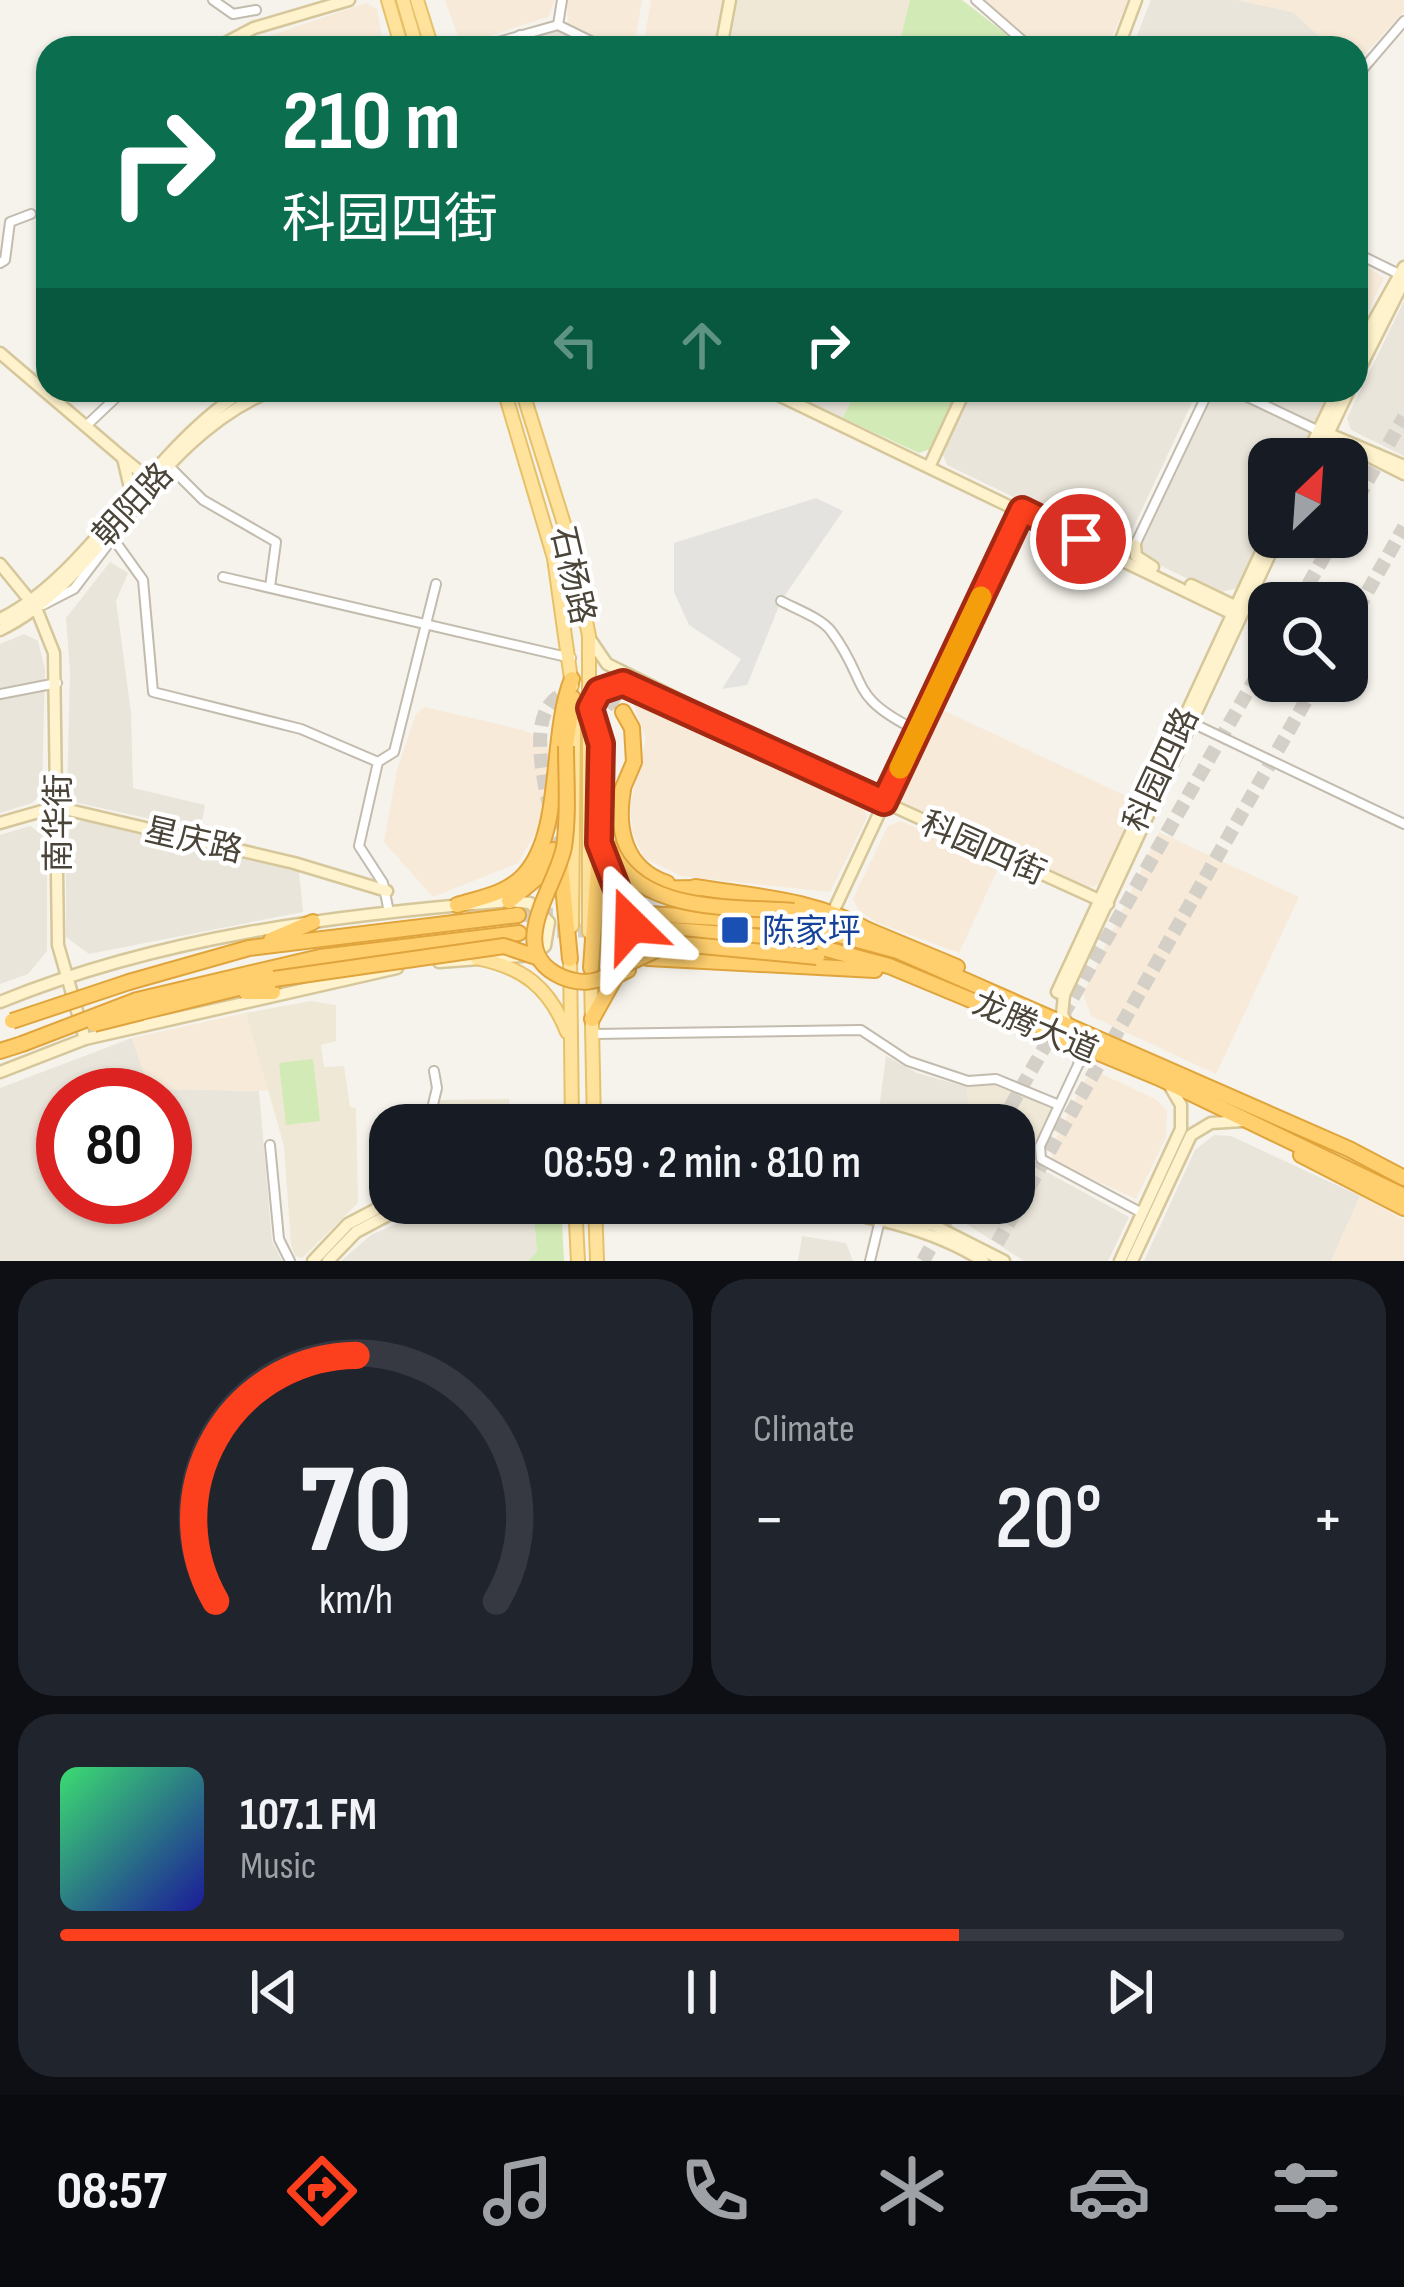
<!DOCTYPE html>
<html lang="en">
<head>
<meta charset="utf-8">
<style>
  :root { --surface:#171b24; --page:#20242c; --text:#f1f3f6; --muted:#9ea1a6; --line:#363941; --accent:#fc3f1d }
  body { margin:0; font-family:"Sofia Sans Condensed","Noto Sans SC",sans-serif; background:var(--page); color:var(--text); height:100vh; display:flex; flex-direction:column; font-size:45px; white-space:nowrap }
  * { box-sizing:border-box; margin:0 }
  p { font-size:39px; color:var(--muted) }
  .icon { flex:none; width:66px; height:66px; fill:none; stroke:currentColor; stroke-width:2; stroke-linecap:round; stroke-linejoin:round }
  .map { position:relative; height:1261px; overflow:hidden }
  .sheet { display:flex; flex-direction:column; gap:18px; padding:18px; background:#0d0f14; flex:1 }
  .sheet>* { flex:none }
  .banner { position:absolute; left:36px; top:36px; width:1332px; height:366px; border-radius:36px; box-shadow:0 3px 9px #0004; background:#0b6e4f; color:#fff; overflow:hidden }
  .needle { width:78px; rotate:25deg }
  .controls { position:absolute; left:1248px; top:438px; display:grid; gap:24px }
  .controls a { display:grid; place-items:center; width:120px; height:120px; border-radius:24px; background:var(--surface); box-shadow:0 3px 9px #0004; font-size:60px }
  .speed { position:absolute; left:36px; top:1068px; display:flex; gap:24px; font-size:60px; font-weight:700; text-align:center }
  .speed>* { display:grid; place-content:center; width:156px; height:156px; border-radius:50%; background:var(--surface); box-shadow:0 3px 9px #0004; line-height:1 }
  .speed .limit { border:18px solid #d22; background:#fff; color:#111 }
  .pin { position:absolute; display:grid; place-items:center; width:102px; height:102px; color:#fff; margin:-51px; border:6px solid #fff; border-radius:50%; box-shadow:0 3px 12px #0007 }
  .me { position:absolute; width:132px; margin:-66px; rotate:338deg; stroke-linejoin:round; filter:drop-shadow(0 0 9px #0008) }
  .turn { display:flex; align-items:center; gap:42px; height:252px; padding:0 48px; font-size:54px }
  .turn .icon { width:156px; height:156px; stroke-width:2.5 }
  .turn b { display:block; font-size:84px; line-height:102px }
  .lanes { display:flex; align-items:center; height:114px; padding:0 48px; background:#0003; justify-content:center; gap:60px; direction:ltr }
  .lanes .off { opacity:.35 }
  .big { font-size:90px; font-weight:600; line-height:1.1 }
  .sheet .widget { flex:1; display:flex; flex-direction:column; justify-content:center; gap:18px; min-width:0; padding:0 42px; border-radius:36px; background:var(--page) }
  .sheet .dial { align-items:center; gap:0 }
  .dial svg { height:312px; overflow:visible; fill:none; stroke:var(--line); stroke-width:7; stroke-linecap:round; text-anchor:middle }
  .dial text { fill:var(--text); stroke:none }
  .song { display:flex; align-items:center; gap:36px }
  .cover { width:144px; height:144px; border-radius:18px; background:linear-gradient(135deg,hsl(140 70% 55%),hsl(240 70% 35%)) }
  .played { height:12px; border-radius:6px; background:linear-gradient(90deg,var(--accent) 70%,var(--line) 70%) }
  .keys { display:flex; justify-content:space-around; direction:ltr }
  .heat { display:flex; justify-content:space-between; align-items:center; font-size:66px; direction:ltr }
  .sheet .tiles { flex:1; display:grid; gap:18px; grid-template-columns:1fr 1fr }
  .widget:last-child { grid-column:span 2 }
  .trip { position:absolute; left:369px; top:1104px; width:666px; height:120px; border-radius:36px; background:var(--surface); box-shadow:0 3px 9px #0004; font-weight:600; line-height:120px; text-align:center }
  .tab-bar { display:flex; height:192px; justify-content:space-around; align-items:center; background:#090b0e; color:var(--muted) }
  .tab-bar .icon { width:84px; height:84px }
  .tab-bar .current { color:var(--accent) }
  .tab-bar b { font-size:54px; color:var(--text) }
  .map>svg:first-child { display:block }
  .residential { fill:#eae5da; fill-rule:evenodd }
  .commercial { fill:#f7ead8 }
  .education { fill:#efe8d6 }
  .green { fill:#d2eab5 }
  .parking { fill:#e5e3e0 }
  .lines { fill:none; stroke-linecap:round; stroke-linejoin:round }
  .highway-tunnel { stroke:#d4d0c8; stroke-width:14; stroke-dasharray:14 7; stroke-linecap:butt }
  .street-casing { stroke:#c2bbae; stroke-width:12 }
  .secondary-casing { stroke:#d6c79b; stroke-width:15 }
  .primary-casing { stroke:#e6c16a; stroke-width:16 }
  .highway-casing { stroke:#e0a43c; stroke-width:18 }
  .street { stroke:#fff; stroke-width:8 }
  .secondary { stroke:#fff3cd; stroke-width:10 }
  .primary { stroke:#ffe39c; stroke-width:12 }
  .highway { stroke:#ffcf6e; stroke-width:14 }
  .highway-bridge-casing { stroke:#e0a43c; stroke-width:18; stroke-linecap:butt }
  .highway-bridge { stroke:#ffcf6e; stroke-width:14 }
  .route-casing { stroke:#a42913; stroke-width:30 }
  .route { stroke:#fc3f1d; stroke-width:21 }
  .slow { stroke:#f59e0b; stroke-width:21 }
  .transit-dot { fill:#1a4fb4; stroke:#fff; stroke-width:4.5 }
  .labels { text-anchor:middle; stroke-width:9; stroke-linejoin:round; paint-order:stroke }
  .street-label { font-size:33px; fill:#4b4439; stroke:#fff }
  .transit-label { font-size:33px; fill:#164399; stroke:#fff; text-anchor:start }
</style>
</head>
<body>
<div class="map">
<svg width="1404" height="1261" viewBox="0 0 1404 1261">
  <rect width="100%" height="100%" fill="#f6f3ec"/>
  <g class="residential">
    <polygon points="1151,0 1238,0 1293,12 1332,48 1132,48"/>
    <polygon points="555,29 559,30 597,48 529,48 529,38"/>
    <polygon points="1404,301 1404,456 1351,430 1347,418"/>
    <polygon points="783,390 856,390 843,418"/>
    <polygon points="973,390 1198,390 1127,541 1115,546 947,465 943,455"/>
    <polygon points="1214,390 1330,390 1298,459 1269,459 1269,521 1238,588 1217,593 1143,557 1138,548"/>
    <polygon points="110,562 128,573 116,601 131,712 133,788 205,805 200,830 74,802 67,794 70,673 66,618"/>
    <polygon points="24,634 38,641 45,670 42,793 32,803 0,813 0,644"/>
    <polygon points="82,820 299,871 303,912 89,954 66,937 66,833"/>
    <polygon points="30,826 47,838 47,951 28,974 0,984 0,835"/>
    <path d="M 132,1038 L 147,1082 L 161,1089 L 259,1091 L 272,1241 L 282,1261 L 0,1261 L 0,1088 ZM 63,1095 L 165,1095 L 165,1197 L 63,1197 Z"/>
    <polygon points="886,1056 917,1073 967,1087 970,1114 993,1125 877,1125"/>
    <polygon points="1014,1135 1035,1145 1028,1162 1129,1217 1108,1261 1024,1261 965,1223 892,1203 1014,1203"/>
    <polygon points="1214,1135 1231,1136 1360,1196 1331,1261 1144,1261 1195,1150"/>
    <polygon points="534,1217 537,1252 528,1261 341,1261 371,1235 398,1223"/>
    <polygon points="802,1236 846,1243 853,1261 781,1261 798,1261"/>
  </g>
  <g class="commercial">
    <polygon points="445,0 555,0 548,17 461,45"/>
    <polygon points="567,0 642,0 634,48 616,48 568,24"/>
    <polygon points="651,0 724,0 715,48 643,48"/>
    <polygon points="983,0 1128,0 1107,48 1039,48"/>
    <polygon points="1238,0 1404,0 1404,11 1356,64 1356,48 1332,48 1293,12"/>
    <polygon points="366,3 377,9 384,48 233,48"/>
    <polygon points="1356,259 1384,278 1356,337"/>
    <polygon points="630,694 864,805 867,817 830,892 681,876 644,858 633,834 630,806 646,739"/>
    <polygon points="425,707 523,730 548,742 549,787 537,830 518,863 433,897 384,842 397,770 416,714"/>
    <polygon points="936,707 1139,802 1100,884 1089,888 904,804 897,788"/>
    <polygon points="901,821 999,866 959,953 878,923 859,911 853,899 888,826"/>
    <polygon points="1159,832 1299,897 1216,1074 1091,1016 1083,994"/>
    <polygon points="246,1013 270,1091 161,1089 147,1082 132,1038"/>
    <polygon points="1100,1073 1155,1099 1167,1110 1166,1137 1136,1199 1053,1161 1051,1149 1086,1078"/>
    <polygon points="1360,1196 1404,1220 1404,1261 1331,1261"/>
  </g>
  <g class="education">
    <polygon points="738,0 910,0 898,48 729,48"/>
    <polygon points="311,1001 336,1005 336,1041 321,1045 324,1067 344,1066 350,1107 356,1108 358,1203 302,1258 295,1256 291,1244 284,1146 246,1013"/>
    <polygon points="996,1084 1052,1109 1035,1145 1014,1135 1014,1125 993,1125 970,1114 967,1087"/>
    <polygon points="509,1099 509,1125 432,1125 440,1100"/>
  </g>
  <g class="green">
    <polygon points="910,0 962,0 1024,48 898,48"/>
    <polygon points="856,390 958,390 930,449 919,453 843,418"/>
    <polygon points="313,1059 320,1121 286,1125 279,1063"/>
    <polygon points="534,1217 562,1222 564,1261 528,1261 537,1252"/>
  </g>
  <polygon class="parking" points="816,498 843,511 781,601 747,685 722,689 741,659 689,625 674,592 674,543"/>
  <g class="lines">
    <g class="highway-tunnel">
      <polyline points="1347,517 1404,417"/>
      <polyline points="1298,603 1335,537"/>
      <polyline points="1347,628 1404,527"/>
      <path d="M 559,850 C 554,811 511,701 574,691 C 593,688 610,699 623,712"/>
      <polyline points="518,915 647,914"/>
      <polyline points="536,932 647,928"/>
      <polyline points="1000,1125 1269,654"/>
      <polyline points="923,1261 956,1203"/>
      <polyline points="987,1261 1317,681"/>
    </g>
    <defs>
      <g id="street">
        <polyline points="213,0 233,14 256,10"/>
        <polyline points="976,0 1031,48"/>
        <polyline points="558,25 562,0"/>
        <polyline points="520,35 524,48"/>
        <polyline points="477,48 558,25 605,48"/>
        <polyline points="1356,77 1404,21"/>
        <polyline points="1356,253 1403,276"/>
        <polyline points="0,263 5,260 10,222 31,214"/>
        <polyline points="1233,390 1319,431"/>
        <polyline points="88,424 124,390"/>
        <polyline points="169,466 203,500 276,542 270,587"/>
        <polyline points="115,541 143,580 153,692 301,729 378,762 359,846 383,883 389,912"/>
        <polyline points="1112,553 1135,545 1209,390"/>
        <polyline points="223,577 571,658"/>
        <path d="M 781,601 C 796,609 821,618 831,631 C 870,683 846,696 918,731"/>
        <polyline points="43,605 74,589 134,510"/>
        <polyline points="0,694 57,683"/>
        <polyline points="1190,722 1404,824"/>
        <polyline points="378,762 394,752 436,584"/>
        <polyline points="593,1034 861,1030 908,1061 968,1081 996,1079 1059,1105"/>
        <polyline points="1073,1043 1079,1063 1099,1053"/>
        <polyline points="1079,1063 1040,1146 1041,1159 1142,1213"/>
        <polyline points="428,1125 437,1088 434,1071"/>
        <polyline points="270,1145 279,1239 290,1261"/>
        <polyline points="870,1261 881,1216"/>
      </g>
      <g id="secondary">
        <polyline points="216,48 254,28 349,0"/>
        <polyline points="721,48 730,0"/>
        <polyline points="1118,48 1136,0"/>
        <polyline points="0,353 123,458"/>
        <polyline points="1356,353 1404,267"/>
        <polyline points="1356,376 1404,281"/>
        <polyline points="768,390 1239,617"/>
        <polyline points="1319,431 1404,474"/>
        <polyline points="1322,431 1404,466"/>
        <polyline points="1305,459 1338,390"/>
        <polyline points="1316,459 1349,390"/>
        <polyline points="930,465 965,390"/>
        <polyline points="131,492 123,458 139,471 152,472"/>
        <polyline points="1135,545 1136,556 1153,567"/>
        <polyline points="0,564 36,608 54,653 58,945 85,1039"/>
        <polyline points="1191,585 1239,608"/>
        <path d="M 0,619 C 89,576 152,446 245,390"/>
        <path d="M 0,630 C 104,580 152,438 273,390"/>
        <polyline points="590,639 607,664 884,802 1108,904"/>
        <polyline points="590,708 604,686 623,683 759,745"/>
        <polyline points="0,823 56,807 294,863 387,891"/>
        <polyline points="834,910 1021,510"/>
        <polyline points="1064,995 1057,992 1269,535"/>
        <path d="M 0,1002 C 162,936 335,915 509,901 L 530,903 L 549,922 L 545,946 L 533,955 L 439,962"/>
        <polyline points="1068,1024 1062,1015 1064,995 1278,537"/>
        <polyline points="0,1072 85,1039 397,968"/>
        <path d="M 772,1203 C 844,1212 920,1221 983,1261"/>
        <polyline points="851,1207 933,1225 1004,1261"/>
        <polyline points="313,1261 348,1224 390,1202"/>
        <polyline points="328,1261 356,1232 390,1214 575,1205"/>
        <polyline points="1120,1261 1181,1129 1181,1105 1171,1088"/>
        <polyline points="1132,1261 1191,1135 1211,1123 1243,1121"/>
      </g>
      <g id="primary">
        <polyline points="388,0 402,48"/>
        <polyline points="403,0 417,48"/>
        <polyline points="417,0 432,48"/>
        <polyline points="504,390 554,558 572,686"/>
        <polyline points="522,390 570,543 589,636 589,932"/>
        <polyline points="572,926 574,724"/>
        <polyline points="570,952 572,1125"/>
        <path d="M 476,958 C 523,967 549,987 567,1032"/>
        <polyline points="591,976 594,1125"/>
        <polyline points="575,1203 578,1261"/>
        <polyline points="595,1203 597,1261"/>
      </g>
      <g id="highway">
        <polyline points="590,708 601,744"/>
        <polyline points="566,746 573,698"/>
        <path d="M 623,790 C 616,830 625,869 667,883"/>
        <polyline points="560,855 570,959"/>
        <path d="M 695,887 C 757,897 813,899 868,930"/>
        <polyline points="702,888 628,889 612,913 619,942 648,958 875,970"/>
        <polyline points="509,901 539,876 553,850"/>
        <path d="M 457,905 C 479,898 507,894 524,875 C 564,832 549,735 572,679"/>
        <polyline points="794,911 868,930 957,967"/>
        <polyline points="647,914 791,922 898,951 1349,1149 1404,1178"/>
        <polyline points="647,928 789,939 889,966 1159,1078 1404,1196"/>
        <polyline points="271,940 313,922"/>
        <polyline points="591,968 598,867 608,823 634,762 632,728 623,712"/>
        <polyline points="129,982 249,948 518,915"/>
        <polyline points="246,992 273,992"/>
        <polyline points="137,1000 320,957 519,933"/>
        <polyline points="142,1012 274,979"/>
        <polyline points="592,1019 616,976 628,970"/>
        <polyline points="0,1051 22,1044"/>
        <polyline points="1301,1155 1404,1208"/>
      </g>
    </defs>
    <use href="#street" class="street-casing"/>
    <use href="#secondary" class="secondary-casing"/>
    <use href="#primary" class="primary-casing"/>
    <use href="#highway" class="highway-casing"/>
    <use href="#street" class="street"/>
    <use href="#secondary" class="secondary"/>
    <use href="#primary" class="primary"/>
    <use href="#highway" class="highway"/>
    <defs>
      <g id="highway-bridge">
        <path d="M 566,746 C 566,779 569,814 564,847 C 557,886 502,951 562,977 C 579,984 598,984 613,971 C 656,932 608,886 600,844 C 593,813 600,775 601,744"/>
        <path d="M 608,843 C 634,915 732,906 794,911"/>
        <polyline points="618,968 671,943 817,957"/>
        <polyline points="274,979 504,946 539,958"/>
        <polyline points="12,1021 129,982"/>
        <polyline points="94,1024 142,1012"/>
        <polyline points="22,1044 137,1000"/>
      </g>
    </defs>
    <use href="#highway-bridge" class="highway-bridge-casing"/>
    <use href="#highway-bridge" class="highway-bridge"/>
  </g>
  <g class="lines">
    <defs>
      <polyline id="route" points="631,925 599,843 601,744 590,708 599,691 623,683 884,802 1022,510 1081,539"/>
    </defs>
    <use href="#route" class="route-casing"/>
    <use href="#route" class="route"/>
    <polyline class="slow" points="900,768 981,597"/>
  </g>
  <rect class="transit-dot" x="720" y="915" width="30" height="30" rx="6"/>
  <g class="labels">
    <g class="street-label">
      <text transform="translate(132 504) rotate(-47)" y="12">朝阳路</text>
      <text transform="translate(574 575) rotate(77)" y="12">石杨路</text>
      <text transform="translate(1160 769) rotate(-65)" y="12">科园四路</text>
      <text transform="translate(57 823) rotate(-90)" y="12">南华街</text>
      <text transform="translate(194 839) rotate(13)" y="12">星庆路</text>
      <text transform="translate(984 847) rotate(24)" y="12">科园四街</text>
      <text transform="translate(1036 1026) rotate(23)" y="12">龙腾大道</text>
    </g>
    <g class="transit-label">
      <text x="762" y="942">陈家坪</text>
    </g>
  </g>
</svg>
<div class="controls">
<a><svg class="needle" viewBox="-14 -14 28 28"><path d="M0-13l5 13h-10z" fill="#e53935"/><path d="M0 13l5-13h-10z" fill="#9ea1a6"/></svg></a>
<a><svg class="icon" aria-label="search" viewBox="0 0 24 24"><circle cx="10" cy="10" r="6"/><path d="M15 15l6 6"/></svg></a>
</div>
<div class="speed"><div class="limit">80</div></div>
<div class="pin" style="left:1081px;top:539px;background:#d93025"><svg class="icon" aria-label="arrive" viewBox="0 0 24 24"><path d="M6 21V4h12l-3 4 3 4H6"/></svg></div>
<svg class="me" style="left:631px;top:925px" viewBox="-20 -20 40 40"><path d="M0-17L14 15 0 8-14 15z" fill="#fc3f1d" stroke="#fff" stroke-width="4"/></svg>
<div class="trip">08:59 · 2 min · 810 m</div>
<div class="banner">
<div class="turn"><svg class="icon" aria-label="right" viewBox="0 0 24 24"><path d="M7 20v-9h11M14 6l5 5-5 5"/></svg><div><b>210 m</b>科园四街</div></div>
<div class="lanes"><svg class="icon off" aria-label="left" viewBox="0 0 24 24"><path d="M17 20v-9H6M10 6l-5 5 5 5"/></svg><svg class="icon off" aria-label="ahead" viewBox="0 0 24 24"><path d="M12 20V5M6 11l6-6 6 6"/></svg><svg class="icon" aria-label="right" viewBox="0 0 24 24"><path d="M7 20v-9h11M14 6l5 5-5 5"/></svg></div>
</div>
</div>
<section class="sheet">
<div class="tiles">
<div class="widget dial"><svg viewBox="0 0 100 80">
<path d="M14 69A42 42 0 1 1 86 69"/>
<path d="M14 69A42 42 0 0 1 50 6" stroke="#fc3f1d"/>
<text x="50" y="56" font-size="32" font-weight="700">70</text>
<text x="50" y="72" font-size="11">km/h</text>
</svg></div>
<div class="widget"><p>Climate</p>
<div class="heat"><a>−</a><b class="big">20°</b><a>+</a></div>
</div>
<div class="widget">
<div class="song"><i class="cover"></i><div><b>107.1 FM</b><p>Music</p></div></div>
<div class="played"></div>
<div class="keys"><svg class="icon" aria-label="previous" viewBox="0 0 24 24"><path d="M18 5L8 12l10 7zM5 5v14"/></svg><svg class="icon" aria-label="pause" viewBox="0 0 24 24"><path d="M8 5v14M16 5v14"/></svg><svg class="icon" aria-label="next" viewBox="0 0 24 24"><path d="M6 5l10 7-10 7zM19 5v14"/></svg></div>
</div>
</div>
</section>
<nav class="tab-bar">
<b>08:57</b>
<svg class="icon current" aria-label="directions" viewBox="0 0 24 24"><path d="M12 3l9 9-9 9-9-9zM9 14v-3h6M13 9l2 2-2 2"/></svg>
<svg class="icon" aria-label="music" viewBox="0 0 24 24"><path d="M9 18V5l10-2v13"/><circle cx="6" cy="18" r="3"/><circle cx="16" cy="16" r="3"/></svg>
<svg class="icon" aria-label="phone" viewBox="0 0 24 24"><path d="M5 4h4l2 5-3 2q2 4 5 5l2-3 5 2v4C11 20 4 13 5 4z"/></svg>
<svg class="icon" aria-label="climate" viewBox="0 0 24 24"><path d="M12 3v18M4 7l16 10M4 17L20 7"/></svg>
<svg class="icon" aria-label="car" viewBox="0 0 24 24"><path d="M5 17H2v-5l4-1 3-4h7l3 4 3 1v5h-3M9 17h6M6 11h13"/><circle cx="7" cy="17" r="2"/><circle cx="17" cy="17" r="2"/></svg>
<svg class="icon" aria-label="filters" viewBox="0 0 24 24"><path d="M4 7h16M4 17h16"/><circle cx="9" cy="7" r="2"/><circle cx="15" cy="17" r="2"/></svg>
</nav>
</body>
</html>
